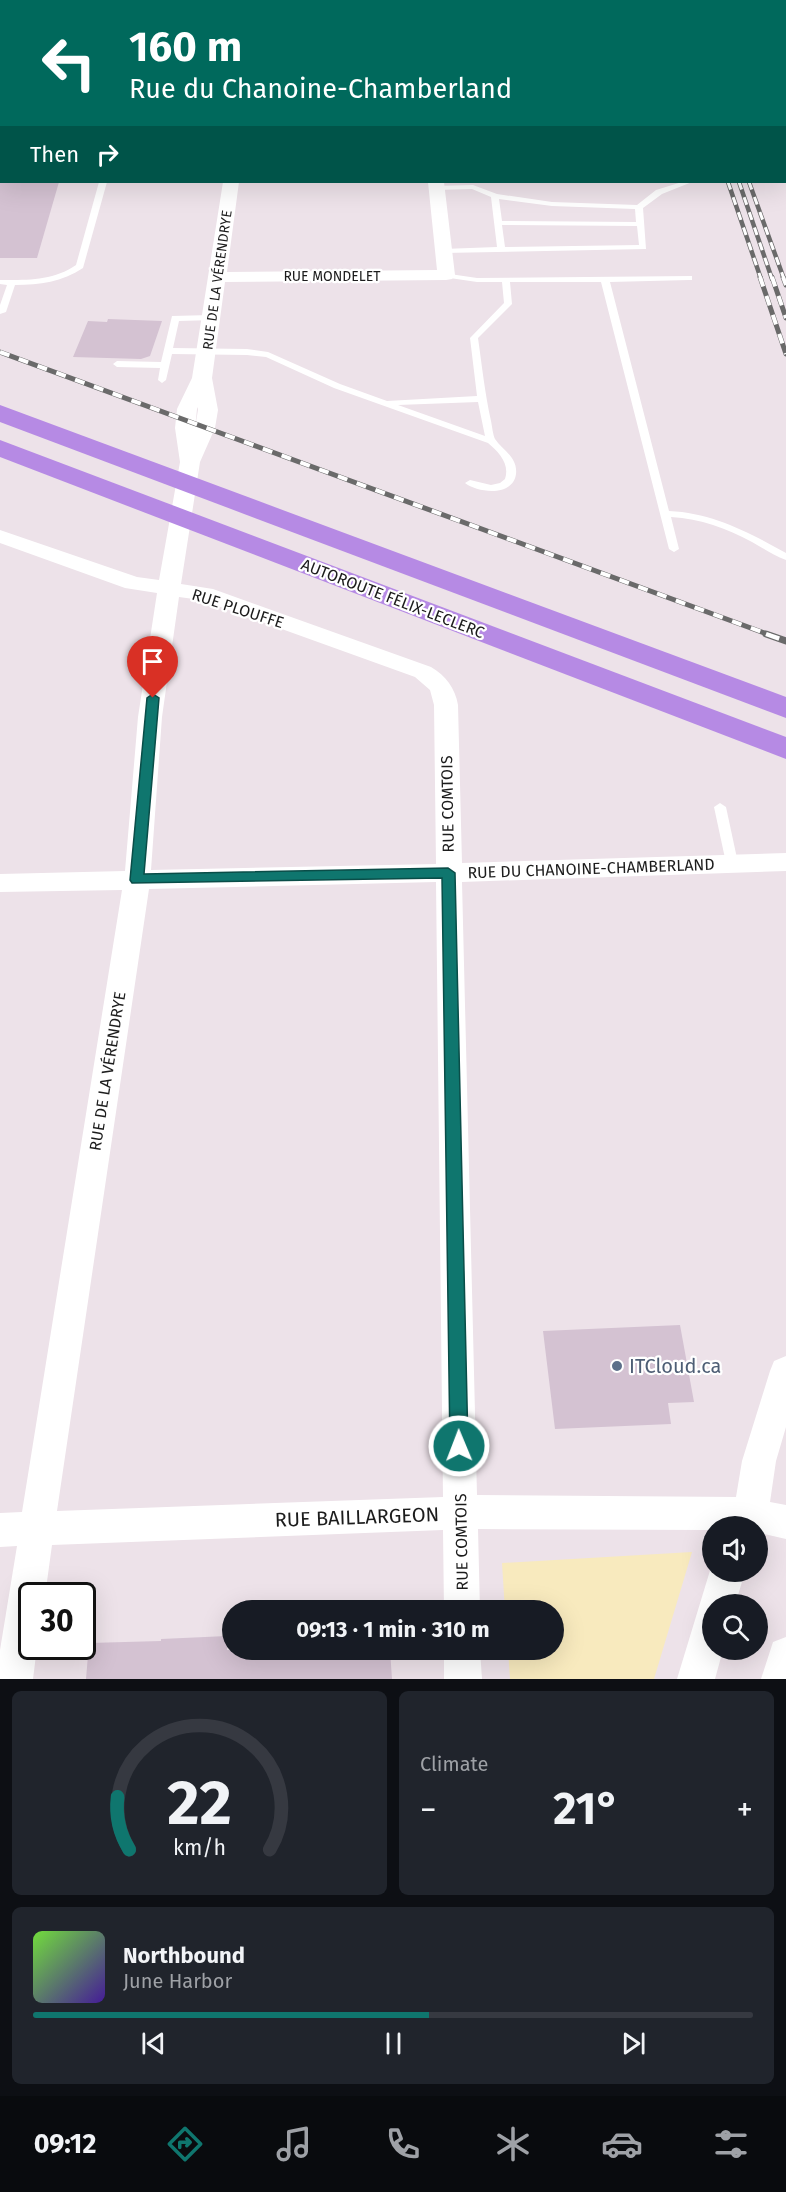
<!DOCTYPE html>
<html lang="en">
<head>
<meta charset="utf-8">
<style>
  :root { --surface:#171b24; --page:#20242c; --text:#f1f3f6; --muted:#9ea1a6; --line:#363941; --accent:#0f766e }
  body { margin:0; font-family:"Fira Sans",sans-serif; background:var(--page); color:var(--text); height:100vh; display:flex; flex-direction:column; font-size:22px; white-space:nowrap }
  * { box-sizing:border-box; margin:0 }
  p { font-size:20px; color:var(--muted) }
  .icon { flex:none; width:33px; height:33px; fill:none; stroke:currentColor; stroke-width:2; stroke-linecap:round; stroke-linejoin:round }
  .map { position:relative; height:1679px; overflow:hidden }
  .panel { display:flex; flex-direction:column; gap:12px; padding:12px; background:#0d0f14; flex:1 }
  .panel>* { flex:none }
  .top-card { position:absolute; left:0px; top:0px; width:786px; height:183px; box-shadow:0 6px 24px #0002; background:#00695c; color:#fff; overflow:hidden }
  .controls { position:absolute; left:702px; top:1516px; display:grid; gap:12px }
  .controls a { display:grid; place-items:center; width:66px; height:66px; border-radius:50%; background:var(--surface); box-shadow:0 6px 24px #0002; font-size:30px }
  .speed { position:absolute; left:18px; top:1582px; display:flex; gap:12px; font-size:30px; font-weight:700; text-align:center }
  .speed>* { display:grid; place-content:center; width:78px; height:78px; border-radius:50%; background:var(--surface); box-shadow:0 6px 24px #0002; line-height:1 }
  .speed .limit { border:3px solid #111; border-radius:9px; background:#fff; color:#111 }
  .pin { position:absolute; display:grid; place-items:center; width:51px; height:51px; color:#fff; margin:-62px -26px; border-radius:50% 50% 50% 0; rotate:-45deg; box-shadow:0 0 6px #0007 }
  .pin .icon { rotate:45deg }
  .me { position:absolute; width:66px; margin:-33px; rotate:359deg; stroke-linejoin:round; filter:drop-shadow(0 0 4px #0008) }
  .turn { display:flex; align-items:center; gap:21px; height:126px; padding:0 30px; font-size:27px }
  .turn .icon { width:78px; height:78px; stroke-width:2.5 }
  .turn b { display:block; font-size:42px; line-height:51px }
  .then { display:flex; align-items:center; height:57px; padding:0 30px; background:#0003; gap:12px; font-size:22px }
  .big { font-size:45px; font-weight:700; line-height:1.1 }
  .panel .card { flex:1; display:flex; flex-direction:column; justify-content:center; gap:9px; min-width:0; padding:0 21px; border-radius:9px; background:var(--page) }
  .panel .dial { align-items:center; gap:0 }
  .dial svg { height:156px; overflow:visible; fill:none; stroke:var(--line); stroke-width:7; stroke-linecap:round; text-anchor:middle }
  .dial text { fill:var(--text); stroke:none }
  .song { display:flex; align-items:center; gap:18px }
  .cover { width:72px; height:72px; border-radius:9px; background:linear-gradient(135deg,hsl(100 70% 55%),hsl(260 70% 35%)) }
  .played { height:6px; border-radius:3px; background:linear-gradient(90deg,var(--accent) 55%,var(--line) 55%) }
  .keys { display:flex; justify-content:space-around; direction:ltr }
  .heat { display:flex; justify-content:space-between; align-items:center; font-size:33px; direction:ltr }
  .panel .tiles { flex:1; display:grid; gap:12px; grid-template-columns:1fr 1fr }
  .card:last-child { grid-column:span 2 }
  .trip { position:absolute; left:222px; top:1600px; width:342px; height:60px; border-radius:30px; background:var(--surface); box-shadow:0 6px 24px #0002; font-weight:700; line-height:60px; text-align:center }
  .dock { display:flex; height:96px; justify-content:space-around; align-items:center; background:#090b0e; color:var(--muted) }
  .dock .icon { width:42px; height:42px }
  .dock .active { color:var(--accent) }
  .dock b { font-size:27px; color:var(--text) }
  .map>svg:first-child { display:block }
  .park { fill:#f8eabe }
  .building { fill:#d4c2d2 }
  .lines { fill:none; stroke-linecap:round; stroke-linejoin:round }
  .lane { fill:#fff; fill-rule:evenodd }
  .street { fill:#fff; fill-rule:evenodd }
  .secondary { fill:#f8b5c7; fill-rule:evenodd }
  .highway { fill:#b68ae4; fill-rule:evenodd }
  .rail-far2-casing { stroke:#6a6a6a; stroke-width:4.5 }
  .rail-far1-casing { stroke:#6a6a6a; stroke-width:5 }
  .rail-casing { stroke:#6a6a6a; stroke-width:7 }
  .rail-far2 { stroke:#fff; stroke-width:3; stroke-dasharray:8; stroke-linecap:butt }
  .rail-far1 { stroke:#fff; stroke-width:4; stroke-dasharray:10; stroke-linecap:butt }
  .rail { stroke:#fff; stroke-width:4.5; stroke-dasharray:14; stroke-linecap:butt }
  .route { fill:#0f766e; stroke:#0a4d48; stroke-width:1.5 }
  .service-dot { fill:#5c6f8a; stroke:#fff; stroke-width:2 }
  .labels { text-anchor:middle; stroke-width:4.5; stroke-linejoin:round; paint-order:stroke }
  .far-street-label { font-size:14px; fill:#1c1c1c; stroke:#fff }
  .street-label { font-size:16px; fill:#1c1c1c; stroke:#fff }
  .near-service-label { font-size:20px; fill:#4e5e75; stroke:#fff; text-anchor:start }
  .near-street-label { font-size:20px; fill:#1c1c1c; stroke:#fff }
</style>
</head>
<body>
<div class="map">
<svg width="786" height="1679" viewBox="0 0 786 1679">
  <rect width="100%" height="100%" fill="#ede2e9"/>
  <polygon class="park" points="692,1552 654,1679 510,1679 508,1650 554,1650 554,1611 505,1611 502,1563"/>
  <g class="building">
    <polygon points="0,182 59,182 37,258 0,258"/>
    <polygon points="108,319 162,321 150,356 141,359 73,357 88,321 107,322"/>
    <polygon points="680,1325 694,1402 668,1403 671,1424 555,1429 543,1331"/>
    <polygon points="227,1636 227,1650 390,1650 392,1679 86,1679 89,1643 161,1641 161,1639"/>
  </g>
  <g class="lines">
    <g class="lane">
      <rect x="0" y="90" width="2" height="4"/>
      <polygon points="0,107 2,107 0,115"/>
      <path d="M 99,182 L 107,182 L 83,268 C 62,282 40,285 15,285 L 6,312 L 0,314 L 0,305 L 7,285 L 0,284 L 0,280 C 27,280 53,281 76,265 Z"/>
      <path d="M 682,182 L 692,182 L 662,194 L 643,208 L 646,249 L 443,253 L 439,251 L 443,249 L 497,247 L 491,197 L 472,189 L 436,190 L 432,188 L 433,186 L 473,185 L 497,194 L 552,202 L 637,205 L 656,190 ZM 499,199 L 552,206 L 635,209 L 636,222 L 502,221 ZM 502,225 L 637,226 L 639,245 L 505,247 Z"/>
      <path d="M 443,273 L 477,278 L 692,276 L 692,280 L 689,280 L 610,282 L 669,511 C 713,513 748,532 786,553 L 786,560 C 774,556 763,548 752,542 C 726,528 701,519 671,517 L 679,549 L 674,552 L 669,549 L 601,282 L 510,282 L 512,304 L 478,338 C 482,366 485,394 491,421 C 492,426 493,435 495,439 C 502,450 518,457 516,474 C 513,497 478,493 465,483 L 470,480 L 491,485 L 500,483 L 505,479 C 510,464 499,452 488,443 L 334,388 L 266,357 L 247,355 L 172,354 L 166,380 L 162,383 L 158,380 L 160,368 L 117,367 L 113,364 L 117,361 L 161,362 L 172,316 L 211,315 L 215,318 L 214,320 L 179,321 L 173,348 L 247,349 L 268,352 L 340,384 L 387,401 L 477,396 L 470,338 L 504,303 L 502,282 L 477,282 L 443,277 ZM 478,402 L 485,436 L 398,405 Z"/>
      <polygon points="720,803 726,807 738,863 732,867 726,863 714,807"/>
    </g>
    <g class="street">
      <rect x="83" y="0" width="14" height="2"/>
      <rect x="252" y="0" width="14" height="2"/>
      <rect x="426" y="0" width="14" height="2"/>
      <path d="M 223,182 L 239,182 L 227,272 L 437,270 L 428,182 L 444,182 L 455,275 L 452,279 L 446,280 L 225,282 L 212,378 L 218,410 L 215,428 L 200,462 L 181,584 L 213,589 L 431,667 C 446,676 455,688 458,705 L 462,863 L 786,853 L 786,871 L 462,882 L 477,1495 L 736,1497 L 742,1461 L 770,1371 L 774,1361 L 786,1356 L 786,1427 L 776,1461 L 770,1502 L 786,1505 L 786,1539 L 760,1533 L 758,1537 L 758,1527 L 712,1527 L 712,1530 L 478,1529 L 480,1611 L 444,1611 L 443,1530 L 52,1545 L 45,1596 L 32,1596 L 32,1647 L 37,1647 L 33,1679 L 0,1679 L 0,1650 L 17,1546 L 0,1547 L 0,1513 L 22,1512 L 122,890 L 0,892 L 0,874 L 125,871 L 138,717 L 157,593 L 125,588 L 0,543 L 0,530 L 137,577 L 159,580 L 180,462 L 175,428 L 177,409 L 192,378 ZM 198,407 L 198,410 L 195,428 L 197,409 ZM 179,597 L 201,600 L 415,677 L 430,690 L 434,705 L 436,864 L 151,870 L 162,717 ZM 436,882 L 443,1497 L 57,1511 L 149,889 Z"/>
      <polygon points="712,1564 712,1572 745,1572 735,1605 712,1605 712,1650 723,1650 715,1679 677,1679"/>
      <polygon points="786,1637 786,1679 761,1679 773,1642"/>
      <polygon points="444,1650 480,1650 482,1679 444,1679"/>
    </g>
    <g class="secondary">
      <polygon points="786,48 786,60 784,61 784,49"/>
      <rect x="0" y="64" width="2" height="12"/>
    </g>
    <g class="highway">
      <polygon points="0,405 786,697 786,718 0,422"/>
      <polygon points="0,440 786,737 786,759 0,457"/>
    </g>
    <defs>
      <g id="rail-far2">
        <polyline points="728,182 761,279"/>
        <polyline points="739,182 772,279"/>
        <polyline points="749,182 784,279"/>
      </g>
      <g id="rail-far1">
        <polyline points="760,277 786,354"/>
        <polyline points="772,277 786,318"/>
        <polyline points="783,277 786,285"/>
        <polyline points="0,352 770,635"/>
      </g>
      <polyline id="rail" points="766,634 786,641"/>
    </defs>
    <use href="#rail-far2" class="rail-far2-casing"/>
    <use href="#rail-far1" class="rail-far1-casing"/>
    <use href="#rail" class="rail-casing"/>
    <use href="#rail-far2" class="rail-far2"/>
    <use href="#rail-far1" class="rail-far1"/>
    <use href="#rail" class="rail"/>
  </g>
  <polygon class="route" points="153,694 159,698 144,874 448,868 455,873 468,1446 465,1452 459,1454 453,1452 450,1446 442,878 132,883 130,880 147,698"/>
  <circle class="service-dot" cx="617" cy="1366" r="6"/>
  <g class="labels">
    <g class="far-street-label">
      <text x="332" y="281">RUE MONDELET</text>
      <text transform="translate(217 280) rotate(-82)" y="5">RUE DE LA VÉRENDRYE</text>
    </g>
    <g class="street-label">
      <text transform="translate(393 598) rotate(21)" y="6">AUTOROUTE FÉLIX-LECLERC</text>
      <text transform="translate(238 608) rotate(18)" y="6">RUE PLOUFFE</text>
      <text transform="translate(447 804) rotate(-91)" y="6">RUE COMTOIS</text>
      <text transform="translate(591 868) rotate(-2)" y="6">RUE DU CHANOINE-CHAMBERLAND</text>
      <text transform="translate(107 1071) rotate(-81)" y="6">RUE DE LA VÉRENDRYE</text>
      <text transform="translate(461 1542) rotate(-91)" y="6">RUE COMTOIS</text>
    </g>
    <g class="near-service-label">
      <text x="629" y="1373">ITCloud.ca</text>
    </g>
    <g class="near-street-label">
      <text transform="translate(357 1517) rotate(-2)" y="7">RUE BAILLARGEON</text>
    </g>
  </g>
</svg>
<div class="controls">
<a><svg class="icon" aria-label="sound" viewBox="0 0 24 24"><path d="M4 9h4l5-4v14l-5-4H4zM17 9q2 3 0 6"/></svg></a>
<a><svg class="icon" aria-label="search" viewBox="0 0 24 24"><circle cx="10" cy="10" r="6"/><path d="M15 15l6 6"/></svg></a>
</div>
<div class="speed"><div class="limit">30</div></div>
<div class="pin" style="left:153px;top:698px;background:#d93025"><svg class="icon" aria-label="arrive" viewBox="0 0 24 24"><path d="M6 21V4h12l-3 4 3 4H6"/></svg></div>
<svg class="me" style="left:459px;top:1446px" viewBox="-20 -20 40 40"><circle r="17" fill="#0f766e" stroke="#fff" stroke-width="3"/><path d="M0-11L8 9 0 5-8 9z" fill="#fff"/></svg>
<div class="trip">09:13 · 1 min · 310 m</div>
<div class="top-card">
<div class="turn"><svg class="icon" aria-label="left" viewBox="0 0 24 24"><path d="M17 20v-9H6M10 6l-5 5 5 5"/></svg><div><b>160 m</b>Rue du Chanoine-Chamberland</div></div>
<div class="then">Then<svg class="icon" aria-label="right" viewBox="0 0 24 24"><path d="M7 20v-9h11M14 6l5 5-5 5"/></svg></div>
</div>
</div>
<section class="panel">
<div class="tiles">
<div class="card dial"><svg viewBox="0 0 100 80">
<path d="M14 69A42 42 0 1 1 86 69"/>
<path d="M14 69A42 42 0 0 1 8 42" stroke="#0f766e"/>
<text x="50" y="56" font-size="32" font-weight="700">22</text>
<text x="50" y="72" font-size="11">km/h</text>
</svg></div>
<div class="card"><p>Climate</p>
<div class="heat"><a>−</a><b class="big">21°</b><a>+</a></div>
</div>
<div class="card">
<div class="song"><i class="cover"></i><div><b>Northbound</b><p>June Harbor</p></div></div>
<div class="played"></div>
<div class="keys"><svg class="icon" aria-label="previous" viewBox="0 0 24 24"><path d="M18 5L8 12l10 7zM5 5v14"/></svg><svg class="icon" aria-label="pause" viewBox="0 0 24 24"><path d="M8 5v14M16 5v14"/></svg><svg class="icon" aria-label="next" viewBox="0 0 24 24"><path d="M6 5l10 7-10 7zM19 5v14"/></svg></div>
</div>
</div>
</section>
<nav class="dock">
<b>09:12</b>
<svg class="icon active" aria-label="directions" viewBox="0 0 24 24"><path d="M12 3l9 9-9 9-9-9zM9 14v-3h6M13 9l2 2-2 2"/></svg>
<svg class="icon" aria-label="music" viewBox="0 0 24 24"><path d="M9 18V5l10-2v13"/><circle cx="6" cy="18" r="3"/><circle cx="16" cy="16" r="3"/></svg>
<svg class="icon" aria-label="phone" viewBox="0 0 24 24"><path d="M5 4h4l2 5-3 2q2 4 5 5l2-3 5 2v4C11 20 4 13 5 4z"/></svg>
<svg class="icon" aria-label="climate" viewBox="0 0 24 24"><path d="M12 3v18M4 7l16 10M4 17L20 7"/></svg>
<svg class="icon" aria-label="car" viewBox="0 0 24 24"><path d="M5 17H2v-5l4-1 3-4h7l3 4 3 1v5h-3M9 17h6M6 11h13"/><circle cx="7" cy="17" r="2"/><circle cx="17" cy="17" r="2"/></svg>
<svg class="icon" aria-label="filters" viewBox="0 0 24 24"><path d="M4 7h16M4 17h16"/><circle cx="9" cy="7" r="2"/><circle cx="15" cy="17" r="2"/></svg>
</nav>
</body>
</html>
